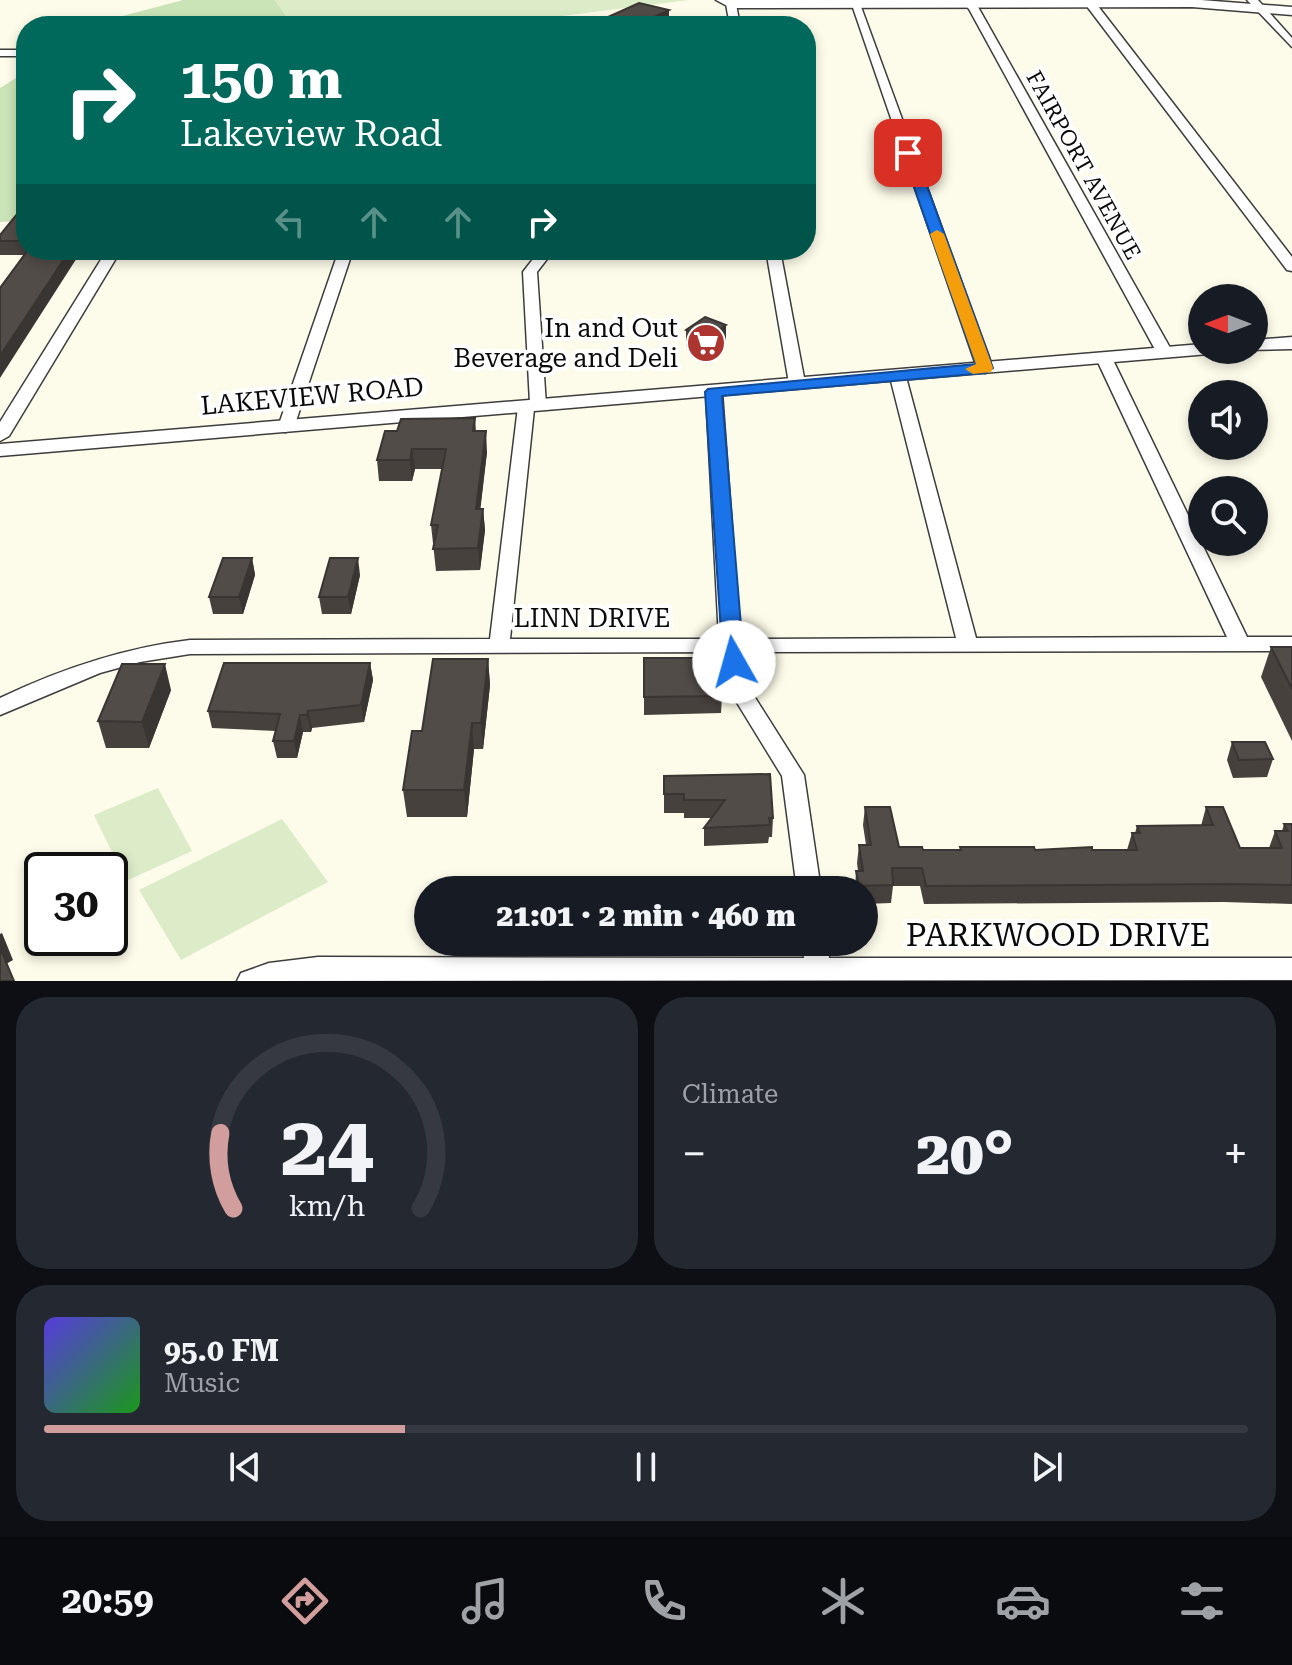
<!DOCTYPE html>
<html lang="en">
<head>
<meta charset="utf-8">
<style>
  :root { --surface:#171b24; --page:#242831; --text:#f1f3f6; --muted:#9ea1a6; --line:#363941; --accent:#d29e9d }
  body { margin:0; font-family:"Roboto Serif",serif; background:var(--page); color:var(--text); height:100vh; display:flex; flex-direction:column; font-size:30px; white-space:nowrap }
  * { box-sizing:border-box; margin:0 }
  p { font-size:26px; color:var(--muted) }
  .icon { flex:none; width:44px; height:44px; fill:none; stroke:currentColor; stroke-width:2; stroke-linecap:round; stroke-linejoin:round }
  .map { position:relative; height:981px; overflow:hidden }
  .panel { display:flex; flex-direction:column; gap:16px; padding:16px; background:#0d0f14; flex:1 }
  .panel>* { flex:none }
  .top-card { position:absolute; left:16px; top:16px; width:800px; height:244px; border-radius:32px; box-shadow:0 4px 12px #0003; background:#00695c; color:#fff; overflow:hidden }
  .needle { width:52px; rotate:270deg }
  .buttons { position:absolute; left:1188px; top:284px; display:grid; gap:16px }
  .buttons a { display:grid; place-items:center; width:80px; height:80px; border-radius:50%; background:var(--surface); box-shadow:0 4px 12px #0003; font-size:40px }
  .speed { position:absolute; left:24px; top:852px; display:flex; gap:16px; font-size:40px; font-weight:700; text-align:center }
  .speed>* { display:grid; place-content:center; width:104px; height:104px; border-radius:50%; background:var(--surface); box-shadow:0 4px 12px #0003; line-height:1 }
  .speed .limit { border:4px solid #111; border-radius:12px; background:#fff; color:#111 }
  .pin { position:absolute; display:grid; place-items:center; width:68px; height:68px; color:#fff; margin:-34px; border-radius:16px; box-shadow:0 4px 12px #0006 }
  .me { position:absolute; width:88px; margin:-44px; rotate:353deg; stroke-linejoin:round; filter:drop-shadow(0 0 6px #0008) }
  .turn { display:flex; align-items:center; gap:28px; height:168px; padding:0 32px; font-size:36px }
  .turn .icon { width:104px; height:104px; stroke-width:2.5 }
  .turn b { display:block; font-size:56px; line-height:68px }
  .lanes { display:flex; align-items:center; height:76px; padding:0 32px; background:#0003; justify-content:center; gap:40px; direction:ltr }
  .lanes .off { opacity:.35 }
  .big { font-size:60px; font-weight:800; line-height:1.1 }
  .panel .widget { flex:1; display:flex; flex-direction:column; justify-content:center; gap:12px; min-width:0; padding:0 28px; border-radius:32px; background:var(--page) }
  .panel .dial { align-items:center; gap:0 }
  .dial svg { height:208px; overflow:visible; fill:none; stroke:var(--line); stroke-width:7; stroke-linecap:round; text-anchor:middle }
  .dial text { fill:var(--text); stroke:none }
  .song { display:flex; align-items:center; gap:24px }
  .cover { width:96px; height:96px; border-radius:12px; background:linear-gradient(135deg,hsl(250 70% 55%),hsl(120 70% 35%)) }
  .played { height:8px; border-radius:4px; background:linear-gradient(90deg,var(--accent) 30%,var(--line) 30%) }
  .keys { display:flex; justify-content:space-around; direction:ltr }
  .heat { display:flex; justify-content:space-between; align-items:center; font-size:44px; direction:ltr }
  .panel .tiles { flex:1; display:grid; gap:16px; grid-template-columns:1fr 1fr }
  .widget:last-child { grid-column:span 2 }
  .trip { position:absolute; left:414px; top:876px; width:464px; height:80px; border-radius:40px; background:var(--surface); box-shadow:0 4px 12px #0003; font-weight:800; line-height:80px; text-align:center }
  .dock { display:flex; height:128px; justify-content:space-around; align-items:center; background:#090b0e; color:var(--muted) }
  .dock .icon { width:56px; height:56px }
  .dock .current { color:var(--accent) }
  .dock b { font-size:36px; color:var(--text) }
  .map>svg:first-child { display:block }
  .green { fill:#cae3b7 }
  .pitch { fill:#dcecc8 }
  .lines { fill:none; stroke-linecap:round; stroke-linejoin:round }
  .minor-casing { stroke:#3d3d3d; stroke-width:3 }
  .tertiary-casing { stroke:#3d3d3d; stroke-width:3 }
  .minor { fill:#fff; fill-rule:evenodd }
  .tertiary { fill:#fff; fill-rule:evenodd }
  .wall { fill:#47413e }
  .shaded-wall { fill:#393532 }
  .building { fill:#524c48; stroke:#393532; stroke-width:2 }
  .route { fill:#1a73e8; stroke:#114b97; stroke-width:2 }
  .slow { fill:#f59e0b }
  .labels { text-anchor:middle; stroke-width:8; stroke-linejoin:round; paint-order:stroke }
  .far-street-label { font-size:22px; fill:#0a0a0a; stroke:#fff }
  .poi-label { font-size:26px; fill:#0a0a0a; stroke:#fff; text-anchor:end }
  .street-label { font-size:26px; fill:#0a0a0a; stroke:#fff }
  .near-street-label { font-size:32px; fill:#0a0a0a; stroke:#fff }
</style>
</head>
<body>
<div class="map">
<svg width="1292" height="981" viewBox="0 0 1292 981">
  <rect width="100%" height="100%" fill="#fdfbe9"/>
  <g class="green">
    <polygon points="183,0 275,0 293,26 102,26 115,18"/>
    <polygon points="26,72 26,208 16,221 0,222 0,88"/>
  </g>
  <g class="pitch">
    <polygon points="275,0 689,0 481,26 293,26"/>
    <polygon points="158,788 192,851 126,881 94,815"/>
    <polygon points="282,819 328,882 181,960 139,890"/>
  </g>
  <g class="lines">
    <defs>
      <g id="minor">
        <polygon points="960,0 971,0 978,7 1173,353 1171,356 1159,356 1157,353 969,9"/>
        <polygon points="1247,0 1258,0 1292,38 1292,47"/>
        <polygon points="731,1 736,4 740,26 730,26 726,4"/>
        <polygon points="1086,1 1094,1 1292,257 1292,271 1287,270 1086,5"/>
        <polygon points="851,2 860,4 993,368 991,371 985,373 977,368"/>
        <rect x="0" y="50" width="26" height="6"/>
        <polygon points="107,250 121,250 9,436 0,441 0,422"/>
        <polygon points="339,250 353,250 294,427 286,432 280,431 278,427"/>
        <path d="M 540,250 L 554,250 L 537,272 L 546,405 L 544,409 L 534,409 L 510,639 L 719,639 L 706,392 L 714,387 L 722,392 L 740,639 L 956,638 L 890,377 L 898,372 L 906,377 L 976,638 L 1227,637 L 1096,358 L 1104,353 L 1112,358 L 1247,637 L 1292,637 L 1292,651 L 742,652 L 749,688 L 804,775 L 821,890 L 797,890 L 782,776 L 728,688 L 721,652 L 190,654 L 140,662 L 100,673 L 0,715 L 0,698 C 61,669 123,648 190,640 L 490,639 L 518,407 L 520,403 L 530,403 L 523,272 Z"/>
        <polygon points="766,250 780,250 805,383 797,388 789,383"/>
        <polygon points="802,942 828,942 829,958 1292,958 1292,980 237,981 241,973 269,963 318,957 804,958"/>
      </g>
      <g id="tertiary">
        <polygon points="716,0 1201,0 1292,7 1292,15 1192,7 731,8"/>
        <polygon points="1292,337 1292,349 1247,350 1254,350 1254,340"/>
        <polygon points="1202,344 1202,350 1212,350 1209,354 0,456 0,444"/>
      </g>
    </defs>
    <use href="#minor" class="minor-casing"/>
    <use href="#tertiary" class="tertiary-casing"/>
    <use href="#minor" class="minor"/>
    <use href="#tertiary" class="tertiary"/>
  </g>
  <g class="wall">
    <polygon points="26,203 26,250 82,250 24,255 0,255 0,235"/>
    <polygon points="686,330 726,340 707,354 686,346"/>
    <polygon points="475,418 476,431 487,452 480,509 483,509 485,530 480,570 436,571 431,525 442,469 415,469 412,481 379,481 377,460 397,431"/>
    <polygon points="252,558 255,575 243,614 213,614 209,597"/>
    <polygon points="360,575 351,614 322,614 319,597"/>
    <polygon points="1271,647 1292,647 1292,741 1261,677"/>
    <polygon points="644,658 722,696 721,713 644,715"/>
    <polygon points="488,659 490,685 483,749 474,749 467,817 407,817 403,790 422,731"/>
    <polygon points="370,663 373,680 364,722 312,728 311,732 303,732 297,758 277,758 273,741 276,731 212,728 208,711"/>
    <polygon points="171,690 149,748 106,748 98,721"/>
    <polygon points="1232,742 1273,759 1267,777 1233,778 1227,760"/>
    <polygon points="664,776 773,818 772,837 769,837 768,843 704,846 704,828 712,818 684,818 684,813 664,813"/>
    <polygon points="865,807 899,847 923,850 960,850 960,847 1035,850 1127,850 1132,833 1135,833 1137,826 1201,826 1206,807 1240,848 1269,848 1275,831 1282,831 1284,824 1292,824 1292,904 1224,902 924,904 920,886 893,886 891,903 864,904 864,890 855,890 856,871 858,871 857,863 859,845 866,845 863,825"/>
  </g>
  <g class="shaded-wall">
    <polygon points="669,10 669,26 636,26 636,25"/>
    <polygon points="70,250 82,250 0,378 0,356"/>
    <polygon points="726,325 726,340 707,354 708,338"/>
    <polygon points="486,431 487,452 478,530 476,509"/>
    <polygon points="412,449 415,469 412,481 410,460"/>
    <polygon points="483,509 485,530 480,570 478,548"/>
    <polygon points="252,558 255,575 243,614 239,597"/>
    <polygon points="358,558 360,575 351,614 348,597"/>
    <polygon points="488,659 490,685 483,749 481,723"/>
    <polygon points="370,663 373,680 364,722 361,705"/>
    <polygon points="165,664 171,690 149,748 142,722"/>
    <polygon points="308,711 312,728 311,732 307,715"/>
    <polygon points="300,715 303,732 297,758 294,741"/>
    <polygon points="472,723 474,749 467,817 464,790"/>
    <polygon points="2,933 13,960 6,964 0,949 0,934"/>
  </g>
  <g class="building">
    <polygon points="639,3 669,10 636,26 588,26 589,25 590,20 597,22"/>
    <polygon points="26,203 26,241 0,241 0,235"/>
    <polygon points="28,250 70,250 0,356 0,288"/>
    <polygon points="705,317 726,325 708,338 686,330"/>
    <polygon points="475,418 473,431 486,431 476,509 483,509 478,548 433,549 438,525 431,525 446,449 412,449 410,460 377,460 385,431 397,431 401,419"/>
    <polygon points="223,558 252,558 239,597 209,597"/>
    <polygon points="330,558 358,558 348,597 319,597"/>
    <polygon points="1271,647 1292,647 1292,689"/>
    <polygon points="644,658 710,658 722,696 644,697"/>
    <polygon points="433,659 488,659 481,723 472,723 464,790 403,790 412,731 422,731"/>
    <polygon points="224,663 370,663 361,705 308,711 307,715 300,715 294,741 273,741 280,714 208,711"/>
    <polygon points="122,664 165,664 142,722 98,721"/>
    <polygon points="1232,742 1265,742 1273,759 1239,760"/>
    <polygon points="770,774 773,818 769,818 770,825 704,828 725,800 684,800 684,794 664,794 664,776"/>
    <polygon points="865,807 890,807 899,847 922,847 923,850 961,850 960,847 1034,847 1035,850 1092,847 1092,850 1137,850 1132,833 1140,833 1137,826 1213,825 1206,807 1223,807 1240,848 1282,848 1275,831 1288,831 1284,824 1292,824 1292,885 1231,884 926,886 922,868 892,868 893,885 859,886 856,871 863,871 859,845 871,845"/>
    <polygon points="0,948 14,981 0,981"/>
  </g>
  <polygon class="route" points="904,151 915,153 993,368 985,373 722,396 744,662 741,667 726,667 723,662 705,392 708,389 976,364 902,153"/>
  <polygon class="slow" points="937,230 944,234 993,368 991,372 973,374 965,369 976,364 930,234"/>
  <defs>
    <symbol id="supermarket-disc" viewBox="-11 -11 22 22"><circle r="9.5" fill="#ac3530" stroke="#fff"/><path d="M-6-5.5h2.5l.6 2H6L4.5 2H-2.5L-4.4-4H-6ZM-1.5 3.2a1.3 1.3 0 1 0 .1 0ZM3 3.2a1.3 1.3 0 1 0 .1 0Z" fill="#fff"/></symbol>
  </defs>
  <g fill-rule="evenodd">
    <use href="#supermarket-disc" x="684" y="321" width="44" height="44"/>
  </g>
  <g class="labels">
    <g class="far-street-label">
      <text transform="translate(1084 165) rotate(61)" y="8">FAIRPORT AVENUE</text>
    </g>
    <g class="poi-label">
      <text x="678" y="337">In and Out<tspan x="678" dy="30">Beverage and Deli</tspan></text>
    </g>
    <g class="street-label">
      <text transform="translate(312 396) rotate(-5)" y="9">LAKEVIEW ROAD</text>
      <text x="592" y="627">LINN DRIVE</text>
    </g>
    <g class="near-street-label">
      <text x="1058" y="946">PARKWOOD DRIVE</text>
    </g>
  </g>
</svg>
<div class="buttons">
<a><svg class="needle" viewBox="-14 -14 28 28"><path d="M0-13l5 13h-10z" fill="#e53935"/><path d="M0 13l5-13h-10z" fill="#9ea1a6"/></svg></a>
<a><svg class="icon" aria-label="sound" viewBox="0 0 24 24"><path d="M4 9h4l5-4v14l-5-4H4zM17 9q2 3 0 6"/></svg></a>
<a><svg class="icon" aria-label="search" viewBox="0 0 24 24"><circle cx="10" cy="10" r="6"/><path d="M15 15l6 6"/></svg></a>
</div>
<div class="speed"><div class="limit">30</div></div>
<div class="pin" style="left:908px;top:153px;background:#d93025"><svg class="icon" aria-label="arrive" viewBox="0 0 24 24"><path d="M6 21V4h12l-3 4 3 4H6"/></svg></div>
<svg class="me" style="left:734px;top:662px" viewBox="-20 -20 40 40"><circle r="19" fill="#fff"/><path d="M0-13L10 11 0 6-10 11z" fill="#1a73e8"/></svg>
<div class="trip">21:01 · 2 min · 460 m</div>
<div class="top-card">
<div class="turn"><svg class="icon" aria-label="right" viewBox="0 0 24 24"><path d="M7 20v-9h11M14 6l5 5-5 5"/></svg><div><b>150 m</b>Lakeview Road</div></div>
<div class="lanes"><svg class="icon off" aria-label="left" viewBox="0 0 24 24"><path d="M17 20v-9H6M10 6l-5 5 5 5"/></svg><svg class="icon off" aria-label="ahead" viewBox="0 0 24 24"><path d="M12 20V5M6 11l6-6 6 6"/></svg><svg class="icon off" aria-label="ahead" viewBox="0 0 24 24"><path d="M12 20V5M6 11l6-6 6 6"/></svg><svg class="icon" aria-label="right" viewBox="0 0 24 24"><path d="M7 20v-9h11M14 6l5 5-5 5"/></svg></div>
</div>
</div>
<section class="panel">
<div class="tiles">
<div class="widget dial"><svg viewBox="0 0 100 80">
<path d="M14 69A42 42 0 1 1 86 69"/>
<path d="M14 69A42 42 0 0 1 9 40" stroke="#d29e9d"/>
<text x="50" y="56" font-size="32" font-weight="700">24</text>
<text x="50" y="72" font-size="11">km/h</text>
</svg></div>
<div class="widget"><p>Climate</p>
<div class="heat"><a>−</a><b class="big">20°</b><a>+</a></div>
</div>
<div class="widget">
<div class="song"><i class="cover"></i><div><b>95.0 FM</b><p>Music</p></div></div>
<div class="played"></div>
<div class="keys"><svg class="icon" aria-label="previous" viewBox="0 0 24 24"><path d="M18 5L8 12l10 7zM5 5v14"/></svg><svg class="icon" aria-label="pause" viewBox="0 0 24 24"><path d="M8 5v14M16 5v14"/></svg><svg class="icon" aria-label="next" viewBox="0 0 24 24"><path d="M6 5l10 7-10 7zM19 5v14"/></svg></div>
</div>
</div>
</section>
<nav class="dock">
<b>20:59</b>
<svg class="icon current" aria-label="directions" viewBox="0 0 24 24"><path d="M12 3l9 9-9 9-9-9zM9 14v-3h6M13 9l2 2-2 2"/></svg>
<svg class="icon" aria-label="music" viewBox="0 0 24 24"><path d="M9 18V5l10-2v13"/><circle cx="6" cy="18" r="3"/><circle cx="16" cy="16" r="3"/></svg>
<svg class="icon" aria-label="phone" viewBox="0 0 24 24"><path d="M5 4h4l2 5-3 2q2 4 5 5l2-3 5 2v4C11 20 4 13 5 4z"/></svg>
<svg class="icon" aria-label="climate" viewBox="0 0 24 24"><path d="M12 3v18M4 7l16 10M4 17L20 7"/></svg>
<svg class="icon" aria-label="car" viewBox="0 0 24 24"><path d="M5 17H2v-5l4-1 3-4h7l3 4 3 1v5h-3M9 17h6M6 11h13"/><circle cx="7" cy="17" r="2"/><circle cx="17" cy="17" r="2"/></svg>
<svg class="icon" aria-label="filters" viewBox="0 0 24 24"><path d="M4 7h16M4 17h16"/><circle cx="9" cy="7" r="2"/><circle cx="15" cy="17" r="2"/></svg>
</nav>
</body>
</html>
